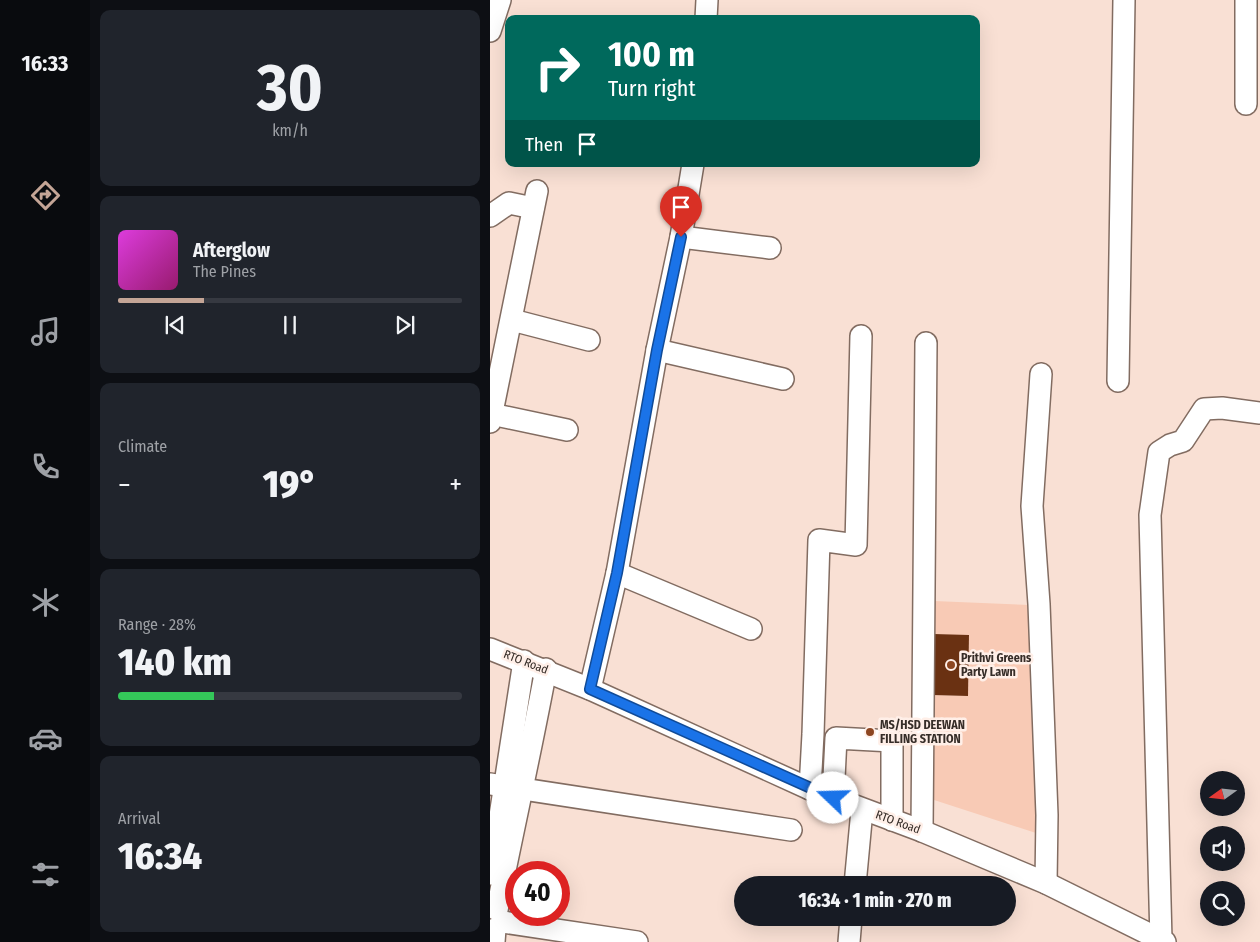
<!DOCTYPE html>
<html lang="en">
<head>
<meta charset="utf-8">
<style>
  :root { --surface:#171b24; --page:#20242c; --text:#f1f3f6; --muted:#9ea1a6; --line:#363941; --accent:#c4a596 }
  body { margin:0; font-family:"Fira Sans Condensed",sans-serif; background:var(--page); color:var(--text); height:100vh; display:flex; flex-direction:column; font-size:19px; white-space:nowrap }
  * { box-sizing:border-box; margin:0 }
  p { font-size:16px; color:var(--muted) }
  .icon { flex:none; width:28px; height:28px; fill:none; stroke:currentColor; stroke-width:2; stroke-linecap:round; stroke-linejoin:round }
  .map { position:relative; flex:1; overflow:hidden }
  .sheet { display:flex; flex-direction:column; gap:10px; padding:10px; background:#0d0f14; width:400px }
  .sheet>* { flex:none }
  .top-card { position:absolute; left:15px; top:15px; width:475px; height:152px; border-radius:10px; box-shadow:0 5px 20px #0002; background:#00695c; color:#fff; overflow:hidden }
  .needle { width:32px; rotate:255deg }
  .controls { position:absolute; left:710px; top:771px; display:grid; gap:10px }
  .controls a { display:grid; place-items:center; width:45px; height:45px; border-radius:50%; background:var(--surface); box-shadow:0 5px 20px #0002; font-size:25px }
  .speed { position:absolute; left:15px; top:861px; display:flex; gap:10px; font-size:25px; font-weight:700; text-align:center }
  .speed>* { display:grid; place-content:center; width:65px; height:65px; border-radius:50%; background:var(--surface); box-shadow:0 5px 20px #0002; line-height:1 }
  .speed .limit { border:8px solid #d22; background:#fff; color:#111 }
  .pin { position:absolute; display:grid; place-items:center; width:42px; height:42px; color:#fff; margin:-51px -21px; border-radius:50% 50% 50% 0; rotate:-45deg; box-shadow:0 0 5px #0007 }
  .pin .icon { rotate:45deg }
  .me { position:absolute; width:55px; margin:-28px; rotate:291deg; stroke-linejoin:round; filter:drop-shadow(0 0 4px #0008) }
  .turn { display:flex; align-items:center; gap:18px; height:105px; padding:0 20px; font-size:22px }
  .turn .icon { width:65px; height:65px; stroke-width:2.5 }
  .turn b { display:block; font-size:35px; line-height:42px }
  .then { display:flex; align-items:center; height:48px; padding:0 20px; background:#0003; gap:10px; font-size:19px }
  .big { font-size:38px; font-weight:800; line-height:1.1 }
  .sheet .card { flex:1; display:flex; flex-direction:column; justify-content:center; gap:8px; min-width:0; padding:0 18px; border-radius:10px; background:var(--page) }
  .sheet .dial { align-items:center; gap:0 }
  .dial b { font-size:65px; line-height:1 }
  .song { display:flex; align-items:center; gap:15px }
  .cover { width:60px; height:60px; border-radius:8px; background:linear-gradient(135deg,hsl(300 70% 55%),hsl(320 70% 35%)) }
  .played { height:5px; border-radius:2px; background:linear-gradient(90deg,var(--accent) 25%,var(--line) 25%) }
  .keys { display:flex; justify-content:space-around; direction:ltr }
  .heat { display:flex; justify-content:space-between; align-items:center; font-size:28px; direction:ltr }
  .charge { height:8px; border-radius:4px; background:linear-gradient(90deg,#34c759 28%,var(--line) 0) }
  .trip { position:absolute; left:244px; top:876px; width:282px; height:50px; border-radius:25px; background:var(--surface); box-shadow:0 5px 20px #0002; font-weight:800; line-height:50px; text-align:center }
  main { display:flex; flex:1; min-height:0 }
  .dock { display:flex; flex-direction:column; width:90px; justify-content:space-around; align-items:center; background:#090b0e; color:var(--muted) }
  .dock .icon { width:35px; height:35px }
  .dock .active { color:var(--accent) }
  .dock b { font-size:22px; color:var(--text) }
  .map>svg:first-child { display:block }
  .green { fill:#f8cab5 }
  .building { fill:#6a3112 }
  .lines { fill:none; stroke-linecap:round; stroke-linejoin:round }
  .minor-casing { stroke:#826c61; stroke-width:24 }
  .minor { stroke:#fff; stroke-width:21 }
  .route-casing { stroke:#114b97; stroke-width:12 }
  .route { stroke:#1a73e8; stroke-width:9 }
  .poi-dot { fill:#8d4621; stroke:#ffefe8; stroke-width:2 }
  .labels { text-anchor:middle; stroke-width:5; stroke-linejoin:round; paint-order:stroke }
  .poi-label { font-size:12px; font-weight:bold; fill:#362d28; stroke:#ffefe8; text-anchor:start }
  .street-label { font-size:12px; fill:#362d28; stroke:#ffefe8 }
</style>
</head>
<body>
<main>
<nav class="dock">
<b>16:33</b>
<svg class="icon active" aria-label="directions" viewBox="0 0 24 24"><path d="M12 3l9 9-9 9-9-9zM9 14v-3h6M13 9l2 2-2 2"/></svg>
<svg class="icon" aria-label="music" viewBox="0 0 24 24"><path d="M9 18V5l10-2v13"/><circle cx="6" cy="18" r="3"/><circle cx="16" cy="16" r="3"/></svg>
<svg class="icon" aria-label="phone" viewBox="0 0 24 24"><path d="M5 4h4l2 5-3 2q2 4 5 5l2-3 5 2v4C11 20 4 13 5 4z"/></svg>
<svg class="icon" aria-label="climate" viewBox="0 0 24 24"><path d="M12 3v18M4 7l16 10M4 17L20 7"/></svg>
<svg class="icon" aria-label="car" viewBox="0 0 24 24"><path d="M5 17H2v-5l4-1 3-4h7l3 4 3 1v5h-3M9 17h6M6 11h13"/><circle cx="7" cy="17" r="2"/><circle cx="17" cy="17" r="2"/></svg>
<svg class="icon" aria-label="filters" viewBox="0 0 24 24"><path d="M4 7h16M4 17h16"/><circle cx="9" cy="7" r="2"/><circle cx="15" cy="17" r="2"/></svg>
</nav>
<section class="sheet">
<div class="card dial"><b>30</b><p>km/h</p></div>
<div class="card">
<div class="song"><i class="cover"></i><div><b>Afterglow</b><p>The Pines</p></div></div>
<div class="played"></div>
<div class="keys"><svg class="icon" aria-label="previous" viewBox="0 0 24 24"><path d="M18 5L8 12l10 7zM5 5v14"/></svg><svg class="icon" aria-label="pause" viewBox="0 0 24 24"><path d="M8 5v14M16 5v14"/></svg><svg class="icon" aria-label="next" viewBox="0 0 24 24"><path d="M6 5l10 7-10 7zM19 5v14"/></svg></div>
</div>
<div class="card"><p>Climate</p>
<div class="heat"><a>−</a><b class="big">19°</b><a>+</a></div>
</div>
<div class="card"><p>Range · 28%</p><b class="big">140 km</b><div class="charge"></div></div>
<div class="card"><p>Arrival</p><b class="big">16:34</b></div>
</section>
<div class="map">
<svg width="770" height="942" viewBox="0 0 770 942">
  <rect width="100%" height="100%" fill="#f9e0d4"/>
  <polygon class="green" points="444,601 540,605 549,834 441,799 442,695 478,696 479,636 444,634"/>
  <polygon class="building" points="444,634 479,635 478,696 442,695"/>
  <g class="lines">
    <defs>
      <g id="minor">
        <polyline points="216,19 217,0"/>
        <polyline points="0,31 10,0"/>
        <polyline points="756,104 756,0"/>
        <polyline points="0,216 19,203 43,208"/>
        <polyline points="191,237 280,248"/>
        <polyline points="22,320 99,340"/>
        <polyline points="167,350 293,379"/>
        <polyline points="551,374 542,506 549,604 557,815 556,883"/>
        <polyline points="628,381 634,0"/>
        <polyline points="1,414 77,430"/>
        <polyline points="0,422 47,191"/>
        <polyline points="127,573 261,629"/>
        <polyline points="0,649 100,689 320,789 432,831 556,883 675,942"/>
        <polyline points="100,689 127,573 167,350 191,237 203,164"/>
        <polyline points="0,784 301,830"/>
        <polyline points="320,789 323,734 329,540 366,545 371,336"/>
        <polyline points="343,798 346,738 402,741 402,820"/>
        <polyline points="432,831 436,343"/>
        <polyline points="1,874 34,661"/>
        <polyline points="365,885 372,810"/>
        <path d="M 7,910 C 23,829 41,750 56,669"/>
        <polyline points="13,922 147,942"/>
        <polyline points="671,940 660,515 669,452 680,445 693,441 714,409 732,408 770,413"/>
        <polyline points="4,942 5,929"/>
        <polyline points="359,942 361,918"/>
      </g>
    </defs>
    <use href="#minor" class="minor-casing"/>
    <use href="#minor" class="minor"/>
  </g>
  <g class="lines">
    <defs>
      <polyline id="route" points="191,237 167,350 127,573 100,689 343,798"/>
    </defs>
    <use href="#route" class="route-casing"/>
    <use href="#route" class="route"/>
  </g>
  <g class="poi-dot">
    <circle cx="461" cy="665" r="5"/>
    <circle cx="380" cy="732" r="5"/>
  </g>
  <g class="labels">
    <g class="poi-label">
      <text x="471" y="662">Prithvi Greens<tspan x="471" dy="14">Party Lawn</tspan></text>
      <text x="390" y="729">MS/HSD DEEWAN<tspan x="390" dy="14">FILLING STATION</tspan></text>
    </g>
    <g class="street-label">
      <text transform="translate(36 662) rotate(21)" y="4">RTO Road</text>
      <text transform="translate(408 822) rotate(20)" y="4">RTO Road</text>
    </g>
  </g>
</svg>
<div class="controls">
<a><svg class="needle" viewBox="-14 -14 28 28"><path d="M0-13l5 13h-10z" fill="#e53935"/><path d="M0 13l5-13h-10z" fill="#9ea1a6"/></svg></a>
<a><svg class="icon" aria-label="sound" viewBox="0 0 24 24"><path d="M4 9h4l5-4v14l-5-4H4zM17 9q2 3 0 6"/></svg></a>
<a><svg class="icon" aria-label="search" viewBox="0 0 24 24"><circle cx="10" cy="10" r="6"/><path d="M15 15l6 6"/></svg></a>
</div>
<div class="speed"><div class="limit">40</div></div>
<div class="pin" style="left:191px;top:237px;background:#d93025"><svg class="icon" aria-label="arrive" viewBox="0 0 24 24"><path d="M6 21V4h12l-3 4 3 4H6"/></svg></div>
<svg class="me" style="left:343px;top:798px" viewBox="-20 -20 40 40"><circle r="19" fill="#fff"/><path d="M0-13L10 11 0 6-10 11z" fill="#1a73e8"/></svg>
<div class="trip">16:34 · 1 min · 270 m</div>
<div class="top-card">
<div class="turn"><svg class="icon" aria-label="right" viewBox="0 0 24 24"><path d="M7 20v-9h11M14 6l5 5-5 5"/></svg><div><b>100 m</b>Turn right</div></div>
<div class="then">Then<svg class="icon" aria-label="arrive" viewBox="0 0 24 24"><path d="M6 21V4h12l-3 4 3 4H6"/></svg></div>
</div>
</div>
</main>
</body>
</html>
